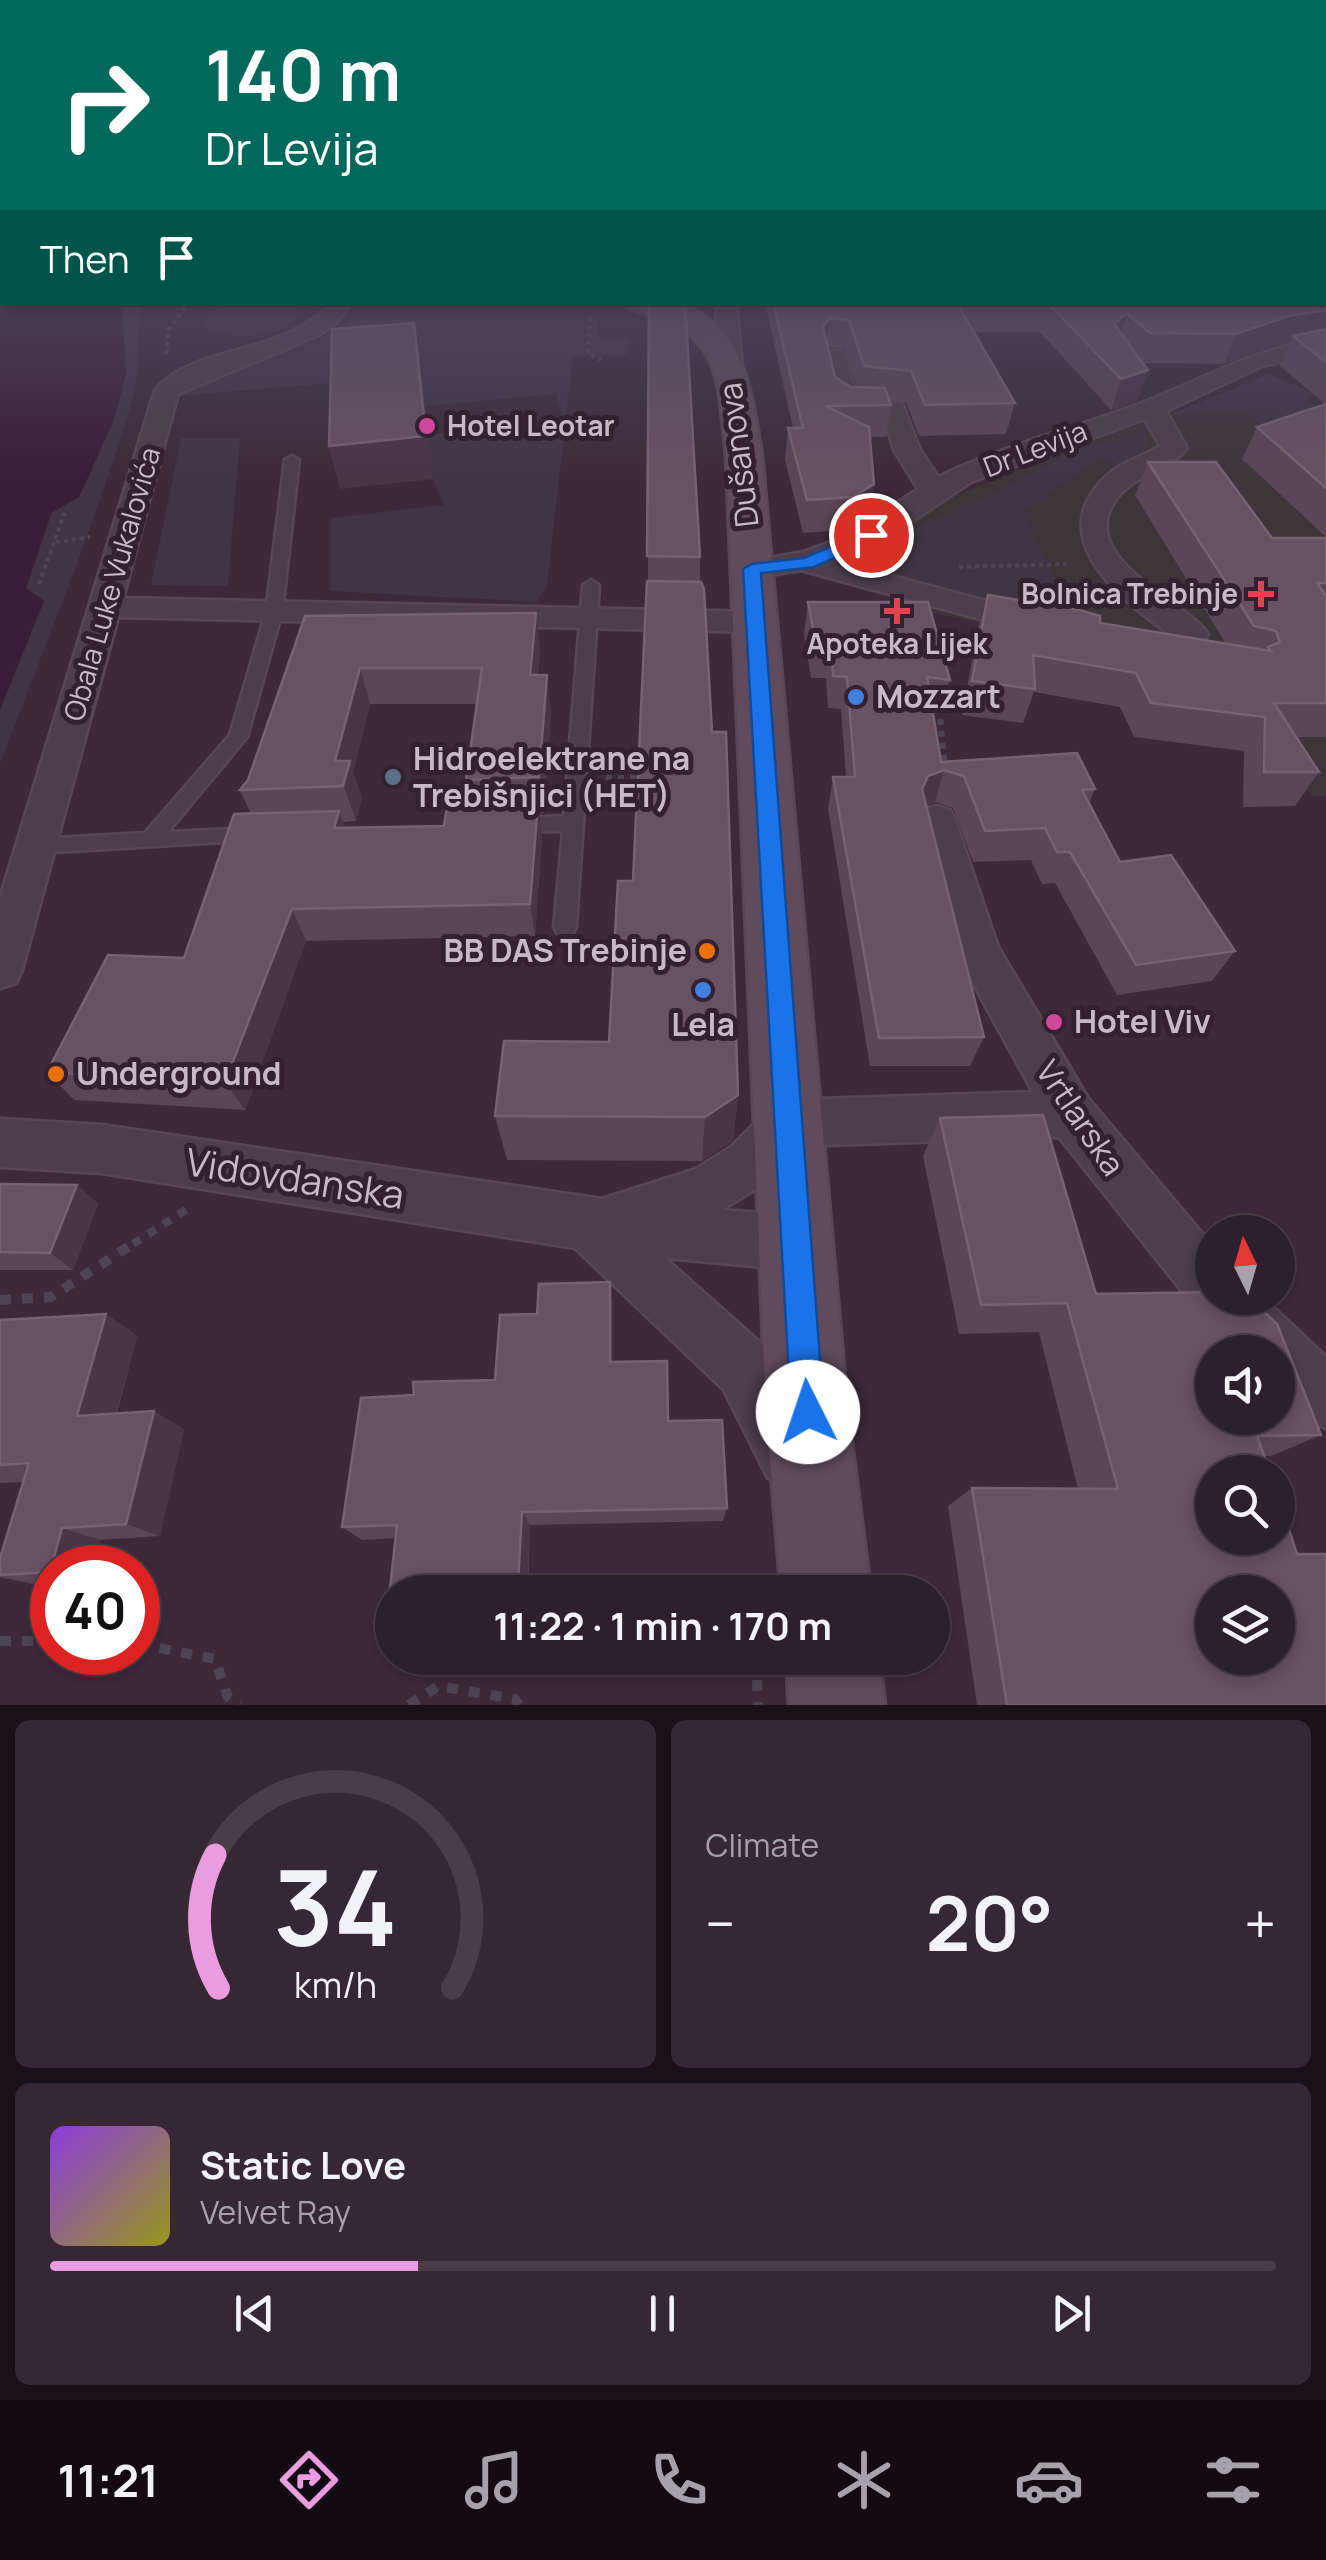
<!DOCTYPE html>
<html lang="en">
<head>
<meta charset="utf-8">
<style>
  :root { --surface:#2e1f2c; --page:#362734; --text:#f1f3f6; --muted:#a7a2a9; --line:#493d48; --accent:#eb9bdf }
  body { margin:0; font-family:Manrope,sans-serif; background:var(--page); color:var(--text); height:100vh; display:flex; flex-direction:column; font-size:38px; white-space:nowrap }
  * { box-sizing:border-box; margin:0 }
  p { font-size:32px; color:var(--muted) }
  .icon { flex:none; width:55px; height:55px; fill:none; stroke:currentColor; stroke-width:2; stroke-linecap:round; stroke-linejoin:round }
  .map { position:relative; height:1705px; overflow:hidden }
  .panel { display:flex; flex-direction:column; gap:15px; padding:15px; background:#191118; flex:1 }
  .panel>* { flex:none }
  .hud { position:absolute; left:0px; top:0px; width:1328px; height:305px; box-shadow:0 5px 15px #0003,0 0 0 2px var(--line); background:#00695c; color:#fff; overflow:hidden }
  .needle { width:65px; rotate:355deg }
  .fabs { position:absolute; left:1195px; top:1215px; display:grid; gap:20px }
  .fabs a { display:grid; place-items:center; width:100px; height:100px; border-radius:50%; background:var(--surface); box-shadow:0 5px 15px #0003,0 0 0 2px var(--line); font-size:50px }
  .speed { position:absolute; left:30px; top:1545px; display:flex; gap:20px; font-size:50px; font-weight:700; text-align:center }
  .speed>* { display:grid; place-content:center; width:130px; height:130px; border-radius:50%; background:var(--surface); box-shadow:0 5px 15px #0003,0 0 0 2px var(--line); line-height:1 }
  .speed .limit { border:15px solid #d22; background:#fff; color:#111 }
  .pin { position:absolute; display:grid; place-items:center; width:85px; height:85px; color:#fff; margin:-42px; border:5px solid #fff; border-radius:50%; box-shadow:0 2px 10px #0007 }
  .me { position:absolute; width:110px; margin:-55px; rotate:356deg; stroke-linejoin:round; filter:drop-shadow(0 0 8px #0008) }
  .turn { display:flex; align-items:center; gap:35px; height:210px; padding:0 40px; font-size:45px }
  .turn .icon { width:130px; height:130px; stroke-width:2.5 }
  .turn b { display:block; font-size:70px; line-height:85px }
  .then { display:flex; align-items:center; height:95px; padding:0 40px; background:#0003; gap:20px; font-size:38px }
  .big { font-size:75px; font-weight:700; line-height:1.1 }
  .panel .card { flex:1; display:flex; flex-direction:column; justify-content:center; gap:15px; min-width:0; padding:0 35px; border-radius:15px; background:var(--page) }
  .panel .dial { align-items:center; gap:0 }
  .dial svg { height:260px; overflow:visible; fill:none; stroke:var(--line); stroke-width:7; stroke-linecap:round; text-anchor:middle }
  .dial text { fill:var(--text); stroke:none }
  .song { display:flex; align-items:center; gap:30px }
  .cover { width:120px; height:120px; border-radius:15px; background:linear-gradient(135deg,hsl(270 70% 55%),hsl(60 70% 35%)) }
  .played { height:10px; border-radius:5px; background:linear-gradient(90deg,var(--accent) 30%,var(--line) 30%) }
  .keys { display:flex; justify-content:space-around; direction:ltr }
  .heat { display:flex; justify-content:space-between; align-items:center; font-size:55px; direction:ltr }
  .panel .tiles { flex:1; display:grid; gap:15px; grid-template-columns:1fr 1fr }
  .card:last-child { grid-column:span 2 }
  .trip { position:absolute; left:375px; top:1575px; width:575px; height:100px; border-radius:50px; background:var(--surface); box-shadow:0 5px 15px #0003,0 0 0 2px var(--line); font-weight:700; line-height:100px; text-align:center }
  .tabs { display:flex; height:160px; justify-content:space-around; align-items:center; background:#120c12; color:var(--muted) }
  .tabs .icon { width:70px; height:70px }
  .tabs .active { color:var(--accent) }
  .tabs b { font-size:45px; color:var(--text) }
  .map>svg:first-child { display:block }
  .medical { fill:#3f3438 }
  .green { fill:#413446 }
  .water { fill:#3a1d37 }
  .lines { fill:none; stroke-linecap:round; stroke-linejoin:round }
  .lane-casing { stroke:#574655; stroke-width:5 }
  .street-casing { stroke:#574655; stroke-width:5 }
  .secondary-casing { stroke:#574655; stroke-width:5 }
  .path-far3 { stroke:#4f4456; stroke-width:4; stroke-dasharray:4 4; stroke-linecap:butt }
  .path-far2 { stroke:#4f4456; stroke-width:6; stroke-dasharray:6 6; stroke-linecap:butt }
  .path-far1 { stroke:#4f4456; stroke-width:8; stroke-dasharray:9 9; stroke-linecap:butt }
  .path { stroke:#4f4456; stroke-width:10; stroke-dasharray:11 11; stroke-linecap:butt }
  .lane { fill:#4e3d4c; fill-rule:evenodd }
  .street { fill:#4e3d4c; fill-rule:evenodd }
  .secondary { fill:#604b5d; fill-rule:evenodd }
  .wall { fill:#5b4558; fill-rule:evenodd }
  .shaded-wall { fill:#4a3448 }
  .building { fill:#675164; stroke:#766273; stroke-width:2.5; fill-rule:evenodd }
  .route { fill:#1a73e8; stroke:#114b97; stroke-width:2.5 }
  .hotel-dot { fill:#d1479c; stroke:#332131; stroke-width:4 }
  .health-dot { fill:#e0444e; stroke:#332131; stroke-width:4 }
  .shop-dot { fill:#3f7fe0; stroke:#332131; stroke-width:4 }
  .service-dot { fill:#5c6f8a; stroke:#332131; stroke-width:4 }
  .food-dot { fill:#e8710a; stroke:#332131; stroke-width:4 }
  .labels { text-anchor:middle; stroke-width:10; stroke-linejoin:round; paint-order:stroke }
  .far-poi-label { font-size:28px; font-weight:bold; fill:#c8b9c6; stroke:#332131; text-anchor:start }
  .far-street-label { font-size:28px; fill:#c8b9c6; stroke:#332131 }
  .street-label { font-size:32px; fill:#c8b9c6; stroke:#332131 }
  .poi-label { font-size:32px; font-weight:bold; fill:#c8b9c6; stroke:#332131; text-anchor:start }
  .near-street-label { font-size:38px; fill:#c8b9c6; stroke:#332131 }
</style>
</head>
<body>
<div class="map">
<svg width="1326" height="1705" viewBox="0 0 1326 1705">
  <rect width="100%" height="100%" fill="#3d293b"/>
  <polygon class="medical" points="1243,411 1297,453 1326,468 1326,796 1312,796 1212,672 892,604 874,549 949,499 1069,448 1171,414"/>
  <g class="green">
    <path d="M 117,303 L 143,303 C 134,333 142,363 134,394 C 98,519 46,642 0,764 L 0,710 L 43,602 L 26,588 L 52,512 L 79,497 L 113,422 L 126,374 L 122,311 Z"/>
    <path d="M 232,303 L 291,303 L 300,314 C 280,338 230,343 205,326 L 207,314 Z"/>
    <polygon points="349,319 598,321 599,339 631,339 626,355 573,356 547,585 537,602 331,591 331,518 444,505 433,479 428,434 564,421 556,394 425,406 341,382 178,396 231,369 318,340"/>
    <polygon points="1269,374 1315,394 1306,400 1326,411 1297,453 1243,411 1171,414"/>
    <polygon points="1145,431 1151,459 1124,467 1101,458 1023,511 1076,624 901,584 888,542 1084,448"/>
    <polygon points="181,438 240,438 228,586 151,585"/>
  </g>
  <polygon class="water" points="0,242 2,302 117,303 122,311 126,374 113,422 79,497 51,513 26,588 44,601 0,710"/>
  <g class="lines">
    <defs>
      <g id="lane">
        <polygon points="292,456 299,460 282,612 247,737 168,832 251,828 258,830 261,835 258,840 39,853 32,851 29,846 32,841 39,839 145,833 230,735 266,612 285,460"/>
        <polygon points="591,580 599,585 576,927 573,933 565,936 557,933 554,927 563,831 515,832 505,825 515,818 564,816 583,585"/>
      </g>
      <g id="street">
        <path d="M 331,302 L 352,302 L 337,322 L 319,335 L 178,394 L 123,598 L 755,612 L 771,622 L 755,632 L 118,617 L 22,970 L 16,983 L 0,988 L 0,898 L 155,390 C 195,343 288,356 331,302 Z"/>
        <polygon points="716,302 736,302 743,378 731,385 719,378"/>
        <path d="M 1326,339 L 1326,353 L 1262,366 L 1166,411 L 1187,448 C 1169,471 1136,473 1117,498 C 1072,558 1185,600 1208,634 L 1194,662 L 1182,665 L 1133,656 L 1129,649 L 1133,642 L 1171,643 L 1174,637 C 1120,601 1037,534 1111,472 C 1125,460 1145,456 1160,446 L 1145,419 L 971,482 L 881,542 L 836,561 L 1046,617 L 1051,624 L 1046,631 L 1035,634 L 801,570 L 752,578 L 737,569 L 741,563 L 803,552 L 844,537 L 918,489 L 894,450 L 883,415 L 847,414 L 835,407 L 823,356 L 826,351 L 842,351 L 845,356 L 857,400 L 902,403 L 920,450 L 938,477 C 1002,446 1072,429 1139,404 C 1204,380 1256,346 1326,339 Z"/>
        <polygon points="936,806 950,810 955,820 998,947 1088,1098 1212,1245 1212,1298 1235,1298 1231,1305 1212,1314 1193,1305 1059,1137 800,1146 768,1181 722,1210 797,1216 816,1224 824,1243 816,1262 797,1270 665,1258 766,1348 821,1456 812,1478 790,1487 768,1478 724,1390 575,1248 102,1173 0,1167 0,1119 102,1125 602,1199 696,1169 732,1146 771,1107 788,1100 1033,1092 956,952 917,820 922,810"/>
        <polygon points="1254,1300 1274,1308 1326,1357 1326,1428 1305,1419 1278,1391 1278,1352 1239,1352 1226,1328 1234,1308"/>
      </g>
      <g id="secondary">
        <rect x="0" y="278" width="2" height="16"/>
        <path d="M 624,302 C 641,302 663,299 680,304 C 746,325 752,396 762,455 L 848,1412 L 871,1592 L 781,1592 L 766,1412 L 726,455 C 716,369 722,333 628,308 Z"/>
        <polygon points="786,1658 880,1658 885,1705 789,1705"/>
      </g>
    </defs>
    <use href="#lane" class="lane-casing"/>
    <use href="#street" class="street-casing"/>
    <use href="#secondary" class="secondary-casing"/>
    <g class="path-far3">
      <polyline points="590,317 588,353 601,360"/>
      <polyline points="166,354 169,329 189,302"/>
      <polyline points="56,542 90,537"/>
      <polyline points="959,567 1071,564"/>
      <polyline points="39,584 66,509"/>
    </g>
    <g class="path-far2">
      <polyline points="944,669 945,633"/>
      <polyline points="939,707 945,769"/>
      <polyline points="606,777 644,777"/>
    </g>
    <polyline class="path-far1" points="133,1244 187,1209"/>
    <g class="path">
      <polyline points="0,1300 51,1297 137,1241"/>
      <polyline points="0,1641 52,1641"/>
      <polyline points="138,1644 215,1659 228,1697 240,1705"/>
      <polyline points="756,1658 758,1705"/>
      <polyline points="409,1705 438,1686 515,1699 519,1705"/>
    </g>
    <use href="#lane" class="lane"/>
    <use href="#street" class="street"/>
    <use href="#secondary" class="secondary"/>
  </g>
  <g class="wall">
    <path d="M 1326,242 L 1326,537 L 1242,459 L 1257,427 L 1325,404 L 1280,366 L 1291,343 L 1276,345 L 1224,364 L 1143,363 L 1137,401 L 1111,410 L 1040,332 L 974,332 L 1015,403 L 1006,434 L 919,436 L 906,402 L 890,400 L 891,405 L 886,437 L 870,437 L 869,517 L 848,530 L 803,533 L 785,460 L 788,428 L 793,428 L 766,308 L 766,302 L 1325,302 ZM 828,347 L 845,349 L 857,387 L 851,387 L 835,377 Z"/>
    <polygon points="649,302 700,557 700,582 712,732 738,1095 733,1140 702,1161 507,1160 495,1116 609,1042 633,881 648,581"/>
    <polygon points="1148,462 1272,538 1326,538 1326,737 1296,737 1319,772 1295,806 1243,807 1244,751 1134,737 1120,707 1034,692 1023,723 962,715 978,629 988,595 1100,623 1226,644 1135,495"/>
    <polygon points="808,602 950,680 942,712 932,711 941,762 1095,789 1089,803 1120,862 1235,951 1212,981 1117,995 1055,883 1042,884 1031,860 973,862 953,808 935,802 926,806 984,1037 970,1066 870,1066 828,809 833,777 846,777 841,709 828,708 826,678 811,678 804,634"/>
    <path d="M 305,616 L 540,649 L 538,675 L 551,711 L 544,813 L 539,813 L 542,836 L 535,936 L 306,941 L 245,1110 L 74,1100 L 47,1072 L 184,958 L 251,814 L 240,790 L 248,780 ZM 370,704 L 477,704 L 466,780 L 472,806 L 444,826 L 345,828 L 343,822 L 356,821 L 362,797 L 353,772 Z"/>
    <polygon points="940,1118 1096,1294 1321,1435 1271,1456 1264,1456 1326,1705 977,1705 948,1506 972,1488 1078,1489 1039,1332 959,1334 923,1156"/>
    <polygon points="0,1184 77,1185 98,1204 73,1270 0,1270"/>
    <polygon points="610,1282 613,1306 613,1362 668,1421 727,1508 723,1521 530,1525 528,1592 392,1592 392,1654 383,1652 396,1538 362,1540 342,1527 414,1395 495,1380 537,1314"/>
    <polygon points="106,1314 137,1336 117,1414 184,1429 160,1536 100,1540 93,1568 52,1568 52,1584 38,1585 0,1577 0,1558 23,1482 0,1483 0,1465"/>
  </g>
  <g class="shaded-wall">
    <polygon points="1326,310 1326,337 1293,336 1291,343 1276,345 1224,364 1236,334 1289,316"/>
    <polygon points="1127,313 1118,342 1114,324"/>
    <polygon points="830,318 826,347 823,327"/>
    <polygon points="414,323 421,362 434,479 340,489 329,446"/>
    <polygon points="1148,370 1137,401 1111,410 1121,379"/>
    <polygon points="874,484 869,517 848,530 853,497"/>
    <polygon points="536,613 540,649 535,711 530,675"/>
    <polygon points="360,668 370,704 353,772 362,797 356,821 335,761"/>
    <polygon points="547,675 551,711 544,813 539,777"/>
    <polygon points="944,770 935,802 919,808 922,789 928,776"/>
    <polygon points="538,803 542,836 535,936 530,904"/>
    <polygon points="339,811 350,843 334,828"/>
    <polygon points="292,909 306,941 245,1110 225,1082"/>
    <polygon points="738,1095 733,1140 702,1161 705,1117"/>
    <polygon points="77,1185 98,1204 73,1270 50,1253"/>
    <polygon points="610,1282 613,1306 613,1383 610,1362"/>
    <polygon points="106,1314 137,1336 111,1434 77,1416"/>
    <polygon points="154,1411 184,1429 160,1536 126,1524"/>
    <polygon points="522,1512 530,1525 527,1592 518,1584"/>
    <polygon points="62,1528 100,1540 93,1568 52,1568 52,1572 50,1572"/>
  </g>
  <g class="building">
    <polygon points="1325,242 1326,310 1289,316 1236,334 1150,333 1127,313 1114,324 1148,370 1121,379 1048,303 957,303 1015,403 925,405 911,371 864,366 849,320 830,318 823,327 835,377 851,387 885,388 891,405 826,406 869,427 874,484 853,497 807,500 788,428 803,428 773,302 1325,302"/>
    <polygon points="649,302 685,302 700,557 647,556"/>
    <polygon points="414,323 426,436 329,446 332,329"/>
    <polygon points="1326,329 1326,362 1293,336"/>
    <polygon points="1326,404 1326,488 1257,427"/>
    <polygon points="1148,462 1216,462 1272,538 1326,538 1326,583 1317,583 1326,596 1326,703 1274,703 1319,772 1264,772 1265,717 1151,703 1136,673 1033,655 1035,689 972,681 988,595 1079,610 1100,616 1100,623 1271,651 1268,647 1280,642 1276,631 1254,626"/>
    <polygon points="647,581 701,582 704,589 712,732 726,732 738,1095 705,1117 495,1116 504,1041 609,1042 618,881 633,881"/>
    <polygon points="808,602 928,602 950,680 927,677 941,762 1077,753 1095,789 1082,790 1120,862 1171,855 1235,951 1136,965 1070,852 1057,852 1045,828 985,831 964,776 944,770 928,776 922,789 984,1037 879,1038 833,777 855,777 847,677 833,676 831,645 816,645"/>
    <polygon points="536,613 530,675 547,675 539,777 466,780 482,668 360,668 335,761 350,761 343,786 240,790 248,780 305,616"/>
    <polygon points="538,803 530,904 292,909 225,1082 47,1072 108,955 184,958 234,814 339,811 334,828 444,826 447,807"/>
    <path d="M 1043,1115 L 1096,1294 L 1212,1292 L 1212,1298 L 1250,1298 L 1277,1324 L 1321,1435 L 1257,1436 L 1270,1472 L 1212,1472 L 1212,1538 L 1278,1538 L 1278,1496 L 1297,1554 L 1326,1554 L 1326,1705 L 1007,1705 L 972,1488 L 1118,1489 L 1067,1303 L 981,1305 L 940,1118 ZM 1212,1352 L 1278,1352 L 1278,1418 L 1212,1418 ZM 1212,1592 L 1278,1592 L 1278,1658 L 1212,1658 Z"/>
    <polygon points="0,1184 77,1185 50,1253 0,1252"/>
    <polygon points="610,1282 610,1362 667,1361 668,1421 722,1420 727,1508 522,1512 518,1584 454,1588 454,1592 392,1592 392,1651 383,1652 397,1525 342,1527 361,1398 414,1395 413,1382 495,1380 500,1315 537,1314 539,1284"/>
    <polygon points="106,1314 77,1416 154,1411 126,1524 62,1528 50,1572 0,1575 0,1558 29,1463 0,1465 0,1320"/>
  </g>
  <linearGradient id="sky" x2="0" y2="1"><stop stop-color="#221720"/><stop offset="0.5" stop-color="#514960"/><stop offset="1" stop-color="#514960" stop-opacity="0"/></linearGradient>
  <rect width="1326" height="481" fill="url(#sky)"/>
  <polygon class="route" points="871,530 879,535 877,539 814,567 761,573 824,1412 819,1424 808,1429 796,1424 791,1412 743,569 752,564 804,558"/>
  <g class="hotel-dot">
    <circle cx="427" cy="426" r="10"/>
    <circle cx="1054" cy="1022" r="10"/>
  </g>
  <g class="health-dot">
    <path d="M1256 579h10v10h10v10h-10v10h-10v-10h-10v-10h10z"/>
    <path d="M892 596h10v10h10v10h-10v10h-10v-10h-10v-10h10z"/>
  </g>
  <g class="shop-dot">
    <circle cx="856" cy="697" r="10"/>
    <circle cx="703" cy="990" r="10"/>
  </g>
  <circle class="service-dot" cx="393" cy="777" r="10"/>
  <g class="food-dot">
    <circle cx="707" cy="951" r="10"/>
    <circle cx="56" cy="1074" r="10"/>
  </g>
  <g class="labels">
    <g class="far-poi-label">
      <text x="447" y="436">Hotel Leotar</text>
      <text x="1238" y="604" text-anchor="end">Bolnica Trebinje</text>
      <text x="897" y="654" text-anchor="middle">Apoteka Lijek</text>
    </g>
    <g class="far-street-label">
      <text transform="translate(1035 449) rotate(-21)" y="10">Dr Levija</text>
      <text transform="translate(112 584) rotate(-74)" y="10">Obala Luke Vukalovića</text>
    </g>
    <g class="street-label">
      <text transform="translate(739 455) rotate(-97)" y="11">Dušanova</text>
      <text transform="translate(1080 1118) rotate(56)" y="11">Vrtlarska</text>
    </g>
    <g class="poi-label">
      <text x="876" y="708">Mozzart</text>
      <text x="413" y="770">Hidroelektrane na<tspan x="413" dy="37">Trebišnjici (HET)</tspan></text>
      <text x="687" y="962" text-anchor="end">BB DAS Trebinje</text>
      <text x="1074" y="1033">Hotel Viv</text>
      <text x="703" y="1036" text-anchor="middle">Lela</text>
      <text x="76" y="1085">Underground</text>
    </g>
    <g class="near-street-label">
      <text transform="translate(295 1179) rotate(9)" y="13">Vidovdanska</text>
    </g>
  </g>
</svg>
<div class="fabs">
<a><svg class="needle" viewBox="-14 -14 28 28"><path d="M0-13l5 13h-10z" fill="#e53935"/><path d="M0 13l5-13h-10z" fill="#a7a2a9"/></svg></a>
<a><svg class="icon" aria-label="sound" viewBox="0 0 24 24"><path d="M4 9h4l5-4v14l-5-4H4zM17 9q2 3 0 6"/></svg></a>
<a><svg class="icon" aria-label="search" viewBox="0 0 24 24"><circle cx="10" cy="10" r="6"/><path d="M15 15l6 6"/></svg></a>
<a><svg class="icon" aria-label="layers" viewBox="0 0 24 24"><path d="M12 4l9 5-9 5-9-5zM3 14l9 5 9-5"/></svg></a>
</div>
<div class="speed"><div class="limit">40</div></div>
<div class="pin" style="left:871px;top:535px;background:#d93025"><svg class="icon" aria-label="arrive" viewBox="0 0 24 24"><path d="M6 21V4h12l-3 4 3 4H6"/></svg></div>
<svg class="me" style="left:808px;top:1412px" viewBox="-20 -20 40 40"><circle r="19" fill="#fff"/><path d="M0-13L10 11 0 6-10 11z" fill="#1a73e8"/></svg>
<div class="trip">11:22 · 1 min · 170 m</div>
<div class="hud">
<div class="turn"><svg class="icon" aria-label="right" viewBox="0 0 24 24"><path d="M7 20v-9h11M14 6l5 5-5 5"/></svg><div><b>140 m</b>Dr Levija</div></div>
<div class="then">Then<svg class="icon" aria-label="arrive" viewBox="0 0 24 24"><path d="M6 21V4h12l-3 4 3 4H6"/></svg></div>
</div>
</div>
<section class="panel">
<div class="tiles">
<div class="card dial"><svg viewBox="0 0 100 80">
<path d="M14 69A42 42 0 1 1 86 69"/>
<path d="M14 69A42 42 0 0 1 13 28" stroke="#eb9bdf"/>
<text x="50" y="56" font-size="32" font-weight="700">34</text>
<text x="50" y="72" font-size="11">km/h</text>
</svg></div>
<div class="card"><p>Climate</p>
<div class="heat"><a>−</a><b class="big">20°</b><a>+</a></div>
</div>
<div class="card">
<div class="song"><i class="cover"></i><div><b>Static Love</b><p>Velvet Ray</p></div></div>
<div class="played"></div>
<div class="keys"><svg class="icon" aria-label="previous" viewBox="0 0 24 24"><path d="M18 5L8 12l10 7zM5 5v14"/></svg><svg class="icon" aria-label="pause" viewBox="0 0 24 24"><path d="M8 5v14M16 5v14"/></svg><svg class="icon" aria-label="next" viewBox="0 0 24 24"><path d="M6 5l10 7-10 7zM19 5v14"/></svg></div>
</div>
</div>
</section>
<nav class="tabs">
<b>11:21</b>
<svg class="icon active" aria-label="directions" viewBox="0 0 24 24"><path d="M12 3l9 9-9 9-9-9zM9 14v-3h6M13 9l2 2-2 2"/></svg>
<svg class="icon" aria-label="music" viewBox="0 0 24 24"><path d="M9 18V5l10-2v13"/><circle cx="6" cy="18" r="3"/><circle cx="16" cy="16" r="3"/></svg>
<svg class="icon" aria-label="phone" viewBox="0 0 24 24"><path d="M5 4h4l2 5-3 2q2 4 5 5l2-3 5 2v4C11 20 4 13 5 4z"/></svg>
<svg class="icon" aria-label="climate" viewBox="0 0 24 24"><path d="M12 3v18M4 7l16 10M4 17L20 7"/></svg>
<svg class="icon" aria-label="car" viewBox="0 0 24 24"><path d="M5 17H2v-5l4-1 3-4h7l3 4 3 1v5h-3M9 17h6M6 11h13"/><circle cx="7" cy="17" r="2"/><circle cx="17" cy="17" r="2"/></svg>
<svg class="icon" aria-label="filters" viewBox="0 0 24 24"><path d="M4 7h16M4 17h16"/><circle cx="9" cy="7" r="2"/><circle cx="15" cy="17" r="2"/></svg>
</nav>
</body>
</html>
